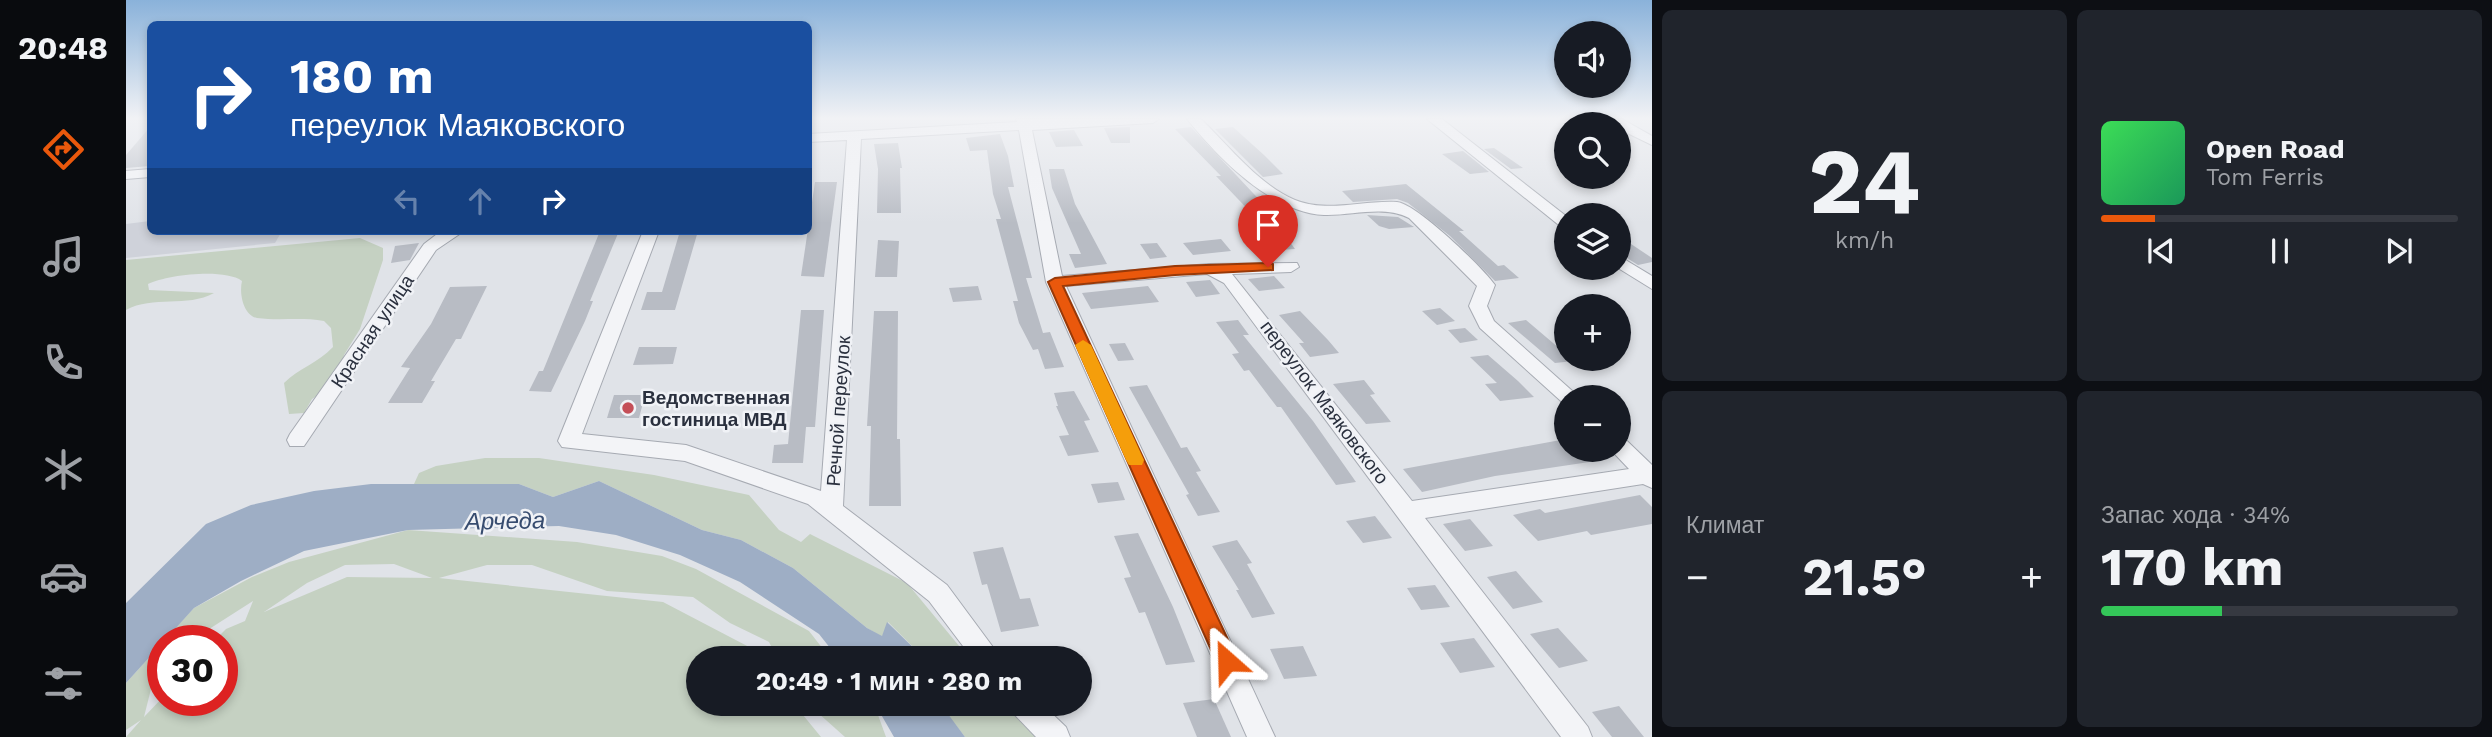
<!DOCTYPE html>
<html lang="ru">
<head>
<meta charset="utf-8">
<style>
  :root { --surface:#171b24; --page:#20242c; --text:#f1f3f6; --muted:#9ea1a6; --line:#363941; --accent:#ea580c }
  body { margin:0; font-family:"Work Sans",sans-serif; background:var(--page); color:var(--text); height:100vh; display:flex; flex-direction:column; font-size:26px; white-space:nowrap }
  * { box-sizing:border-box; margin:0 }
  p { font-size:23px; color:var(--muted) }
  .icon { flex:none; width:38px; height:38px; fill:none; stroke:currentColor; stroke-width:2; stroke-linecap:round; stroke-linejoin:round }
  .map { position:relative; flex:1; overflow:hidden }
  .details { display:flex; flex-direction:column; gap:10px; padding:10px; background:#0d0f14; width:840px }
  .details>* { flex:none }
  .hud { position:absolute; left:21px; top:21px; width:665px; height:214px; border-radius:10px; box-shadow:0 4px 10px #0003; background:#1a4fa0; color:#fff; overflow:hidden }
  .fabs { position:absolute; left:1428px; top:21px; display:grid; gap:14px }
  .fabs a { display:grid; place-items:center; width:77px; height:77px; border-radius:50%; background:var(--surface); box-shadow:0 4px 10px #0003; font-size:35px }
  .speed { position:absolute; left:21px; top:625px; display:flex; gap:14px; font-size:35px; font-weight:700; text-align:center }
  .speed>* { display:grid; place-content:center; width:91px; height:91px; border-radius:50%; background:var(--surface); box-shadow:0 4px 10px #0003; line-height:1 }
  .speed .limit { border:10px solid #d22; background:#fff; color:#111 }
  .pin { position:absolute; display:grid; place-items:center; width:60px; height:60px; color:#fff; margin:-72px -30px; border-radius:50% 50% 50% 0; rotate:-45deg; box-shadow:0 0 7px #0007 }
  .pin .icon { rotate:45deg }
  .me { position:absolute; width:77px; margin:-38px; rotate:335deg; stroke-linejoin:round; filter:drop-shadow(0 0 5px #0008) }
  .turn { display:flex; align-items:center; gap:24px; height:147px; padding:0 28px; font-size:32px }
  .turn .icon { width:91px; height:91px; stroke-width:2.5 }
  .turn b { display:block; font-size:49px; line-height:60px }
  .lanes { display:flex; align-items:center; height:66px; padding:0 28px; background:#0003; justify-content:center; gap:35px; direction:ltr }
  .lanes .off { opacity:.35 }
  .big { font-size:52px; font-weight:700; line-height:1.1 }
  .details .card { flex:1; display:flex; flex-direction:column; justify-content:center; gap:10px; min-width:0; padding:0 24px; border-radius:10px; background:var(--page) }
  .details .dial { align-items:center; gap:0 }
  .dial b { font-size:91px; line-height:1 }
  .song { display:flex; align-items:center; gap:21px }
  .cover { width:84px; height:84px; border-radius:10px; background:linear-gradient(135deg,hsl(130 70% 55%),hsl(150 70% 35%)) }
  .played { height:7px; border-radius:4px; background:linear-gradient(90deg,var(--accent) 15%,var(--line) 15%) }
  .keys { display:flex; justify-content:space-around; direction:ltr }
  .heat { display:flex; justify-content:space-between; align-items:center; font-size:38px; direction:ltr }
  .charge { height:10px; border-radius:5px; background:linear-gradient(90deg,#34c759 34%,var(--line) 0) }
  .details .tiles { flex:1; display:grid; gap:10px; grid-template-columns:repeat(2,1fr) }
  .trip { position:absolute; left:560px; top:646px; width:406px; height:70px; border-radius:35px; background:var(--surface); box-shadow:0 4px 10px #0003; font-weight:700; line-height:70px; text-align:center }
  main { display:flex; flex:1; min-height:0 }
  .tabs { display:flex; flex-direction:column; width:126px; justify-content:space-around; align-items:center; background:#090b0e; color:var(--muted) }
  .tabs .icon { width:49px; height:49px }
  .tabs .on { color:var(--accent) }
  .tabs b { font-size:32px; color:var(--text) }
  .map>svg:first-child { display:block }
  .built { fill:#cfd2da }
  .green { fill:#c5d1c2; fill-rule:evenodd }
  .water { fill:#9eaec5 }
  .building { fill:#b8bcc4 }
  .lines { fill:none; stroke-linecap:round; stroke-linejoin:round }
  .minor-casing { stroke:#a6aab2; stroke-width:2 }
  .minor { fill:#f3f4f7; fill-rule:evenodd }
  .route { fill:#ea580c; stroke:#983908; stroke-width:2 }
  .slow { fill:#f59e0b }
  .poi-dot { fill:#c44f58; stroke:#f0f2f6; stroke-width:2.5 }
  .labels { text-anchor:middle; stroke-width:5; stroke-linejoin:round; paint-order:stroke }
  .street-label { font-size:19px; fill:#2a303e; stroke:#f0f2f6 }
  .poi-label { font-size:19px; font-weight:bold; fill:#2a303e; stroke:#f0f2f6; text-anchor:start }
  .near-water-label { font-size:24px; font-style:italic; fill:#374c6f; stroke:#f0f2f6 }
</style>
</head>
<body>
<main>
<nav class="tabs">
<b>20:48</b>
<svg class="icon on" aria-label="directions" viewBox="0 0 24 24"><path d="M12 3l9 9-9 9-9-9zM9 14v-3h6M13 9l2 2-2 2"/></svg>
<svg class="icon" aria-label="music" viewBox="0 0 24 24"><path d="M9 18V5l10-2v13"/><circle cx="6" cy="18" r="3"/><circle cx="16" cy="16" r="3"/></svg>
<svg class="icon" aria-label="phone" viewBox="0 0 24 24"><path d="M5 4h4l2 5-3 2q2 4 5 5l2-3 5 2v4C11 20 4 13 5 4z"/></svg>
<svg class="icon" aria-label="climate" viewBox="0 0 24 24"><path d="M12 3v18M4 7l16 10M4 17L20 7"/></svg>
<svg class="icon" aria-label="car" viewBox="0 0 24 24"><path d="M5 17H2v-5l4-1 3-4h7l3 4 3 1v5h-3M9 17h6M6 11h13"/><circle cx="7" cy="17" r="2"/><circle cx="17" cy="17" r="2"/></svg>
<svg class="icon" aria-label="filters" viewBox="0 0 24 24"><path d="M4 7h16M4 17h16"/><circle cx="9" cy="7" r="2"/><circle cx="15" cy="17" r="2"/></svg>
</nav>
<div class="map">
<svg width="1526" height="737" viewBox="0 0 1526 737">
  <rect width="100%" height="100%" fill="#e0e3e8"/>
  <polygon class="built" points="24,221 24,231 156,231 149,243 0,258 0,224"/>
  <g class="green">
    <path d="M 234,238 L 257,248 L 257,260 L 234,329 L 218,355 L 214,381 L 186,399 L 178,413 L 163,414 L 158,383 C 173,368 192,363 207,347 L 205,328 L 198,321 C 176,317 153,321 131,318 C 117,315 113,293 116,281 C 98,268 41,275 22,284 L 23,290 L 88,293 C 61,308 27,295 0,310 L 0,260 Z"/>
    <polygon points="359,458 413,458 528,475 623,495 653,530 675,542 684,534 781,583 843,658 798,658 762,622 756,637 741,628 667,568 615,540 576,530 473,481 427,497 393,484 288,484 293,473 310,466"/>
    <path d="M 282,530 L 451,542 L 536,556 L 570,569 L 683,631 L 704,658 L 651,658 L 643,642 L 604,623 L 567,597 L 481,591 L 406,565 L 361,565 L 313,578 L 537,602 L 625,648 L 633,658 L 572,658 L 572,704 L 668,704 L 695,737 L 0,737 L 15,720 L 0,730 L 0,683 L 37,642 L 37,675 L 25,689 L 18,717 L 37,697 L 37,700 L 96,700 L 96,640 L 89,640 L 100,629 L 119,621 L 127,601 L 66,640 L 38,640 L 68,608 L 126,577 L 163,562 ZM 268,564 L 306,578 L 221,577 L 138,612 L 181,583 L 219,565 Z"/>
    <polygon points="682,704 748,704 760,737 719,737"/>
    <polygon points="822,704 876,704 912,737 839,737 821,714"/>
  </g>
  <g class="water">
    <polygon points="473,481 576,530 615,540 667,568 741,628 756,636 761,622 798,658 712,658 693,634 614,582 554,555 490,535 433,526 282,530 178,551 115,581 68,608 0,683 0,603 80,524 125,505 188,491 245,484 393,484 427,497"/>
    <polygon points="749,704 822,704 822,714 839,737 768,737"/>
  </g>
  <g class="building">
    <polygon points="24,127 24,166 0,168 0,155"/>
    <polygon points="1004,127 1004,143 985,143 978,128"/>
    <polygon points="1065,127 1159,227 1154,228 1169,249 1152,250 1132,220 1090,176 1095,176 1049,129"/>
    <polygon points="1107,127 1138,155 1157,174 1137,177 1089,129"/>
    <polygon points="948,130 957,146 930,147 923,132"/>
    <polygon points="874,134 882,156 888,187 882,187 906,278 900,278 917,333 924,332 938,367 919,369 912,349 907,350 893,323 887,301 892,301 870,219 875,219 867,194 861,150 844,151 840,138"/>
    <polygon points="772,143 776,168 774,168 775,213 751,213 752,169 748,144"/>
    <polygon points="1368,148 1397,168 1385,169 1358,149"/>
    <polygon points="1337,151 1363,172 1344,174 1316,154"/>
    <polygon points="923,169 938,169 949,204 981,264 949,268 943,254 955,254 926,188"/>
    <polygon points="689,182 711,182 698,277 675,276"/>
    <polygon points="1280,184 1338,231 1333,231 1372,266 1378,265 1393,278 1369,281 1324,236 1282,203 1271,199 1227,202 1216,191"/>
    <polygon points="1241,215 1272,217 1288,227 1263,229 1253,226"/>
    <polygon points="474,231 493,231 464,301 467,301 459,321 425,392 403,391 413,371 417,371"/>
    <polygon points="554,231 572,231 549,310 515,310 521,292 536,292"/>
    <polygon points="1493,236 1526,258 1526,262 1512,265 1493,253"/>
    <polygon points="1095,239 1105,251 1067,255 1057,243"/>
    <polygon points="752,240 773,241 771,277 749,277"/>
    <polygon points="293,243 284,260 265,263 269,246"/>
    <polygon points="1031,243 1041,257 1024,259 1014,244"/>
    <polygon points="1148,276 1159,288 1133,291 1122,279"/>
    <polygon points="1084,280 1094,294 1070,297 1060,282"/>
    <polygon points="361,286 335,339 330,339 305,381 309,381 296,403 262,403 284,368 275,367 305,324 324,287"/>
    <polygon points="852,286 856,300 827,302 823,288"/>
    <polygon points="1022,286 1033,302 965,309 956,293"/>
    <polygon points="1314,308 1329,321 1311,325 1296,311"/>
    <polygon points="675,310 698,310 689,427 680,427 677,463 646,463 648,445 662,444"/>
    <polygon points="748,311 772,311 771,439 774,439 775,506 743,506 745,426 741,426"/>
    <polygon points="1174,311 1202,340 1213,353 1184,357 1173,343 1178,343 1153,315"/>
    <polygon points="1112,320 1123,335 1117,335 1187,421 1230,482 1210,485 1155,407 1151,407 1123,370 1118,371 1106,354 1113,353 1090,322"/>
    <polygon points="1400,320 1440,354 1440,359 1448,361 1429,363 1382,323"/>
    <polygon points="1339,328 1352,340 1334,343 1322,330"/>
    <polygon points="999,343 1008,360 992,361 983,344"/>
    <polygon points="513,347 551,347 547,364 507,365"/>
    <polygon points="1362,355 1392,381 1408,397 1374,401 1359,384 1371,383 1344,357"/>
    <polygon points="1238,380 1249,394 1244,395 1265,422 1240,424 1207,384"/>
    <polygon points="1021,385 1055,448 1061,447 1075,471 1070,472 1094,512 1072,516 1060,495 1063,494 1003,387"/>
    <polygon points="948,391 964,420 958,421 973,452 942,456 933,436 943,435 930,406 932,406 928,393"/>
    <polygon points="488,395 519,395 513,418 481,418"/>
    <polygon points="1440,439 1440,450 1458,450 1470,461 1369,476 1296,492 1277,469"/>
    <polygon points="992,482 999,500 972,503 965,484"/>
    <polygon points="1514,495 1526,507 1526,524 1465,535 1461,531 1412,541 1387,515 1414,509 1419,513"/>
    <polygon points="1249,516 1266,538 1237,543 1220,521"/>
    <polygon points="1344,519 1367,546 1339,551 1317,524"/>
    <polygon points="1012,533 1047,607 1069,662 1040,665 1019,612 1013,613 998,578 1005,577 988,536"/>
    <polygon points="1111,540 1126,563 1121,564 1149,614 1126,618 1110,590 1113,590 1086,546"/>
    <polygon points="877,547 894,599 904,598 913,626 875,632 861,584 856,585 847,552"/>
    <polygon points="1390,571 1417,602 1387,609 1361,577"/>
    <polygon points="1309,585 1324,607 1295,610 1281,588"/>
    <polygon points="1432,628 1462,661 1433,668 1404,634"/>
    <polygon points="1348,638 1369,667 1334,673 1314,643"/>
    <polygon points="1177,646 1191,676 1158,679 1144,649"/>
    <polygon points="1088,699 1105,737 1071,737 1057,703"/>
    <polygon points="1493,706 1518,737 1486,737 1466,712"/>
  </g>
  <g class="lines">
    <defs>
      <g id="minor">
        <polygon points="890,119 1033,119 1027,123 906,130 936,276 1083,264 1171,263 1173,267 1165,272 1106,274 1286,501 1503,469 1485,450 1493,450 1493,438 1500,440 1526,465 1526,488 1517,484 1299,518 1462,727 1466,737 1435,737 1098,283 1081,274 940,286 1149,737 1121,737 920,282 893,130 735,139 717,506 821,585 875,658 846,658 803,601 682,504 559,461 436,447 432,441 517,231 533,231 456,434 560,445 695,491 721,140 682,142 682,134 891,122"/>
        <path d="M 1061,119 L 1075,119 C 1103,146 1133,185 1169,200 C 1201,213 1238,200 1271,202 C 1291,204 1356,267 1369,285 L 1361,306 L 1368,321 L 1453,397 L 1440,397 L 1440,403 L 1436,402 L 1354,328 L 1343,306 L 1351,286 L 1283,218 C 1257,205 1226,216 1198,215 C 1145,212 1093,159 1061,119 Z"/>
        <polygon points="1301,119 1316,119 1440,216 1440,228 1434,226"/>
        <polygon points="1479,119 1496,119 1526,136 1526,145 1493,129 1493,124 1485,124"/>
        <polygon points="24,169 24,177 0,179 0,171"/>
        <polygon points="315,231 338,231 310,250 178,446 164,446 161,440 164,434 298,244"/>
        <polygon points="1493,256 1526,276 1526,289 1492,268"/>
        <polygon points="883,704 916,704 940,727 944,737 910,737 887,713"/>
      </g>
    </defs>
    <use href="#minor" class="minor-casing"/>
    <use href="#minor" class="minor"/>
  </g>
  <linearGradient id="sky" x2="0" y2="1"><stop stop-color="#8ab2da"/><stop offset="0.53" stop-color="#f1f2f5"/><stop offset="1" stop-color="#f1f2f5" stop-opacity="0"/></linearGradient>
  <rect width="1526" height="223" fill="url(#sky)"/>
  <polygon class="route" points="1142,263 1147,264 1147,270 1049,275 937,286 1112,661 1109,668 1101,671 1093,668 922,282 929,278 1049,266"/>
  <polygon class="slow" points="957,340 965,345 1018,460 1016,465 1003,465 1000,460 949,345"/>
  <circle class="poi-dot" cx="502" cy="408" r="7"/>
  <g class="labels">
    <g class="street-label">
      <text transform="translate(246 331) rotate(-56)" y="7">Красная улица</text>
      <text transform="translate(1199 402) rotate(53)" y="7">переулок Маяковского</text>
      <text transform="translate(712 411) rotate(-86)" y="7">Речной переулок</text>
    </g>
    <g class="poi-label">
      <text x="516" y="404">Ведомственная<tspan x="516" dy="22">гостиница МВД</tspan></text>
    </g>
    <g class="near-water-label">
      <text transform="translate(379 521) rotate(-1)" y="8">Арчеда</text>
    </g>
  </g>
</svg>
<div class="fabs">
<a><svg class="icon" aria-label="sound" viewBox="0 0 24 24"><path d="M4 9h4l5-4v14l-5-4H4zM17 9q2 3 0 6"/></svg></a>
<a><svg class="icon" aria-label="search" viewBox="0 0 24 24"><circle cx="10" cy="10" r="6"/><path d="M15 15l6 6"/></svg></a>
<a><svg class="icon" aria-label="layers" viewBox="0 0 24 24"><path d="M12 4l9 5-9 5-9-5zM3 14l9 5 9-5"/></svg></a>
<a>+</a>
<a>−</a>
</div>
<div class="speed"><div class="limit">30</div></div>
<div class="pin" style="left:1142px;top:267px;background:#d93025"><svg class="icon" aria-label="arrive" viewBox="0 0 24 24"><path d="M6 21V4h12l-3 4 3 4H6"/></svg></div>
<svg class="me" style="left:1101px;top:661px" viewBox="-20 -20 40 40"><path d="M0-17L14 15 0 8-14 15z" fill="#ea580c" stroke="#fff" stroke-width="4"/></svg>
<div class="trip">20:49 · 1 мин · 280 m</div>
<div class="hud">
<div class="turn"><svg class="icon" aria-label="right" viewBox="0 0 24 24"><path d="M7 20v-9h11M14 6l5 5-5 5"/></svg><div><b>180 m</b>переулок Маяковского</div></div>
<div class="lanes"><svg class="icon off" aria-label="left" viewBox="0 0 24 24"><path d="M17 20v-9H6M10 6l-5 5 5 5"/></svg><svg class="icon off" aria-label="ahead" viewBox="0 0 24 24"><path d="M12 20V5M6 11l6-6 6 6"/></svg><svg class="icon" aria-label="right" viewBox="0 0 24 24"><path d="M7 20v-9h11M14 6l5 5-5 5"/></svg></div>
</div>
</div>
<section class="details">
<div class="tiles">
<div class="card dial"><b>24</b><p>km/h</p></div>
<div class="card">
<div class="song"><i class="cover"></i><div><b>Open Road</b><p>Tom Ferris</p></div></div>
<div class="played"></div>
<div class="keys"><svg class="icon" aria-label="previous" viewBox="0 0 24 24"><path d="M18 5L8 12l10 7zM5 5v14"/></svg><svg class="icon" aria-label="pause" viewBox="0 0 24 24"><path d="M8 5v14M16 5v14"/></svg><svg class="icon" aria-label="next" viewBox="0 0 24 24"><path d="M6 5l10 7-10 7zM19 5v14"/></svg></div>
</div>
<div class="card"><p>Климат</p>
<div class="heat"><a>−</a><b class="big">21.5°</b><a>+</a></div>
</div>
<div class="card"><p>Запас хода · 34%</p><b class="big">170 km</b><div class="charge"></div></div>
</div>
</section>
</main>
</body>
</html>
